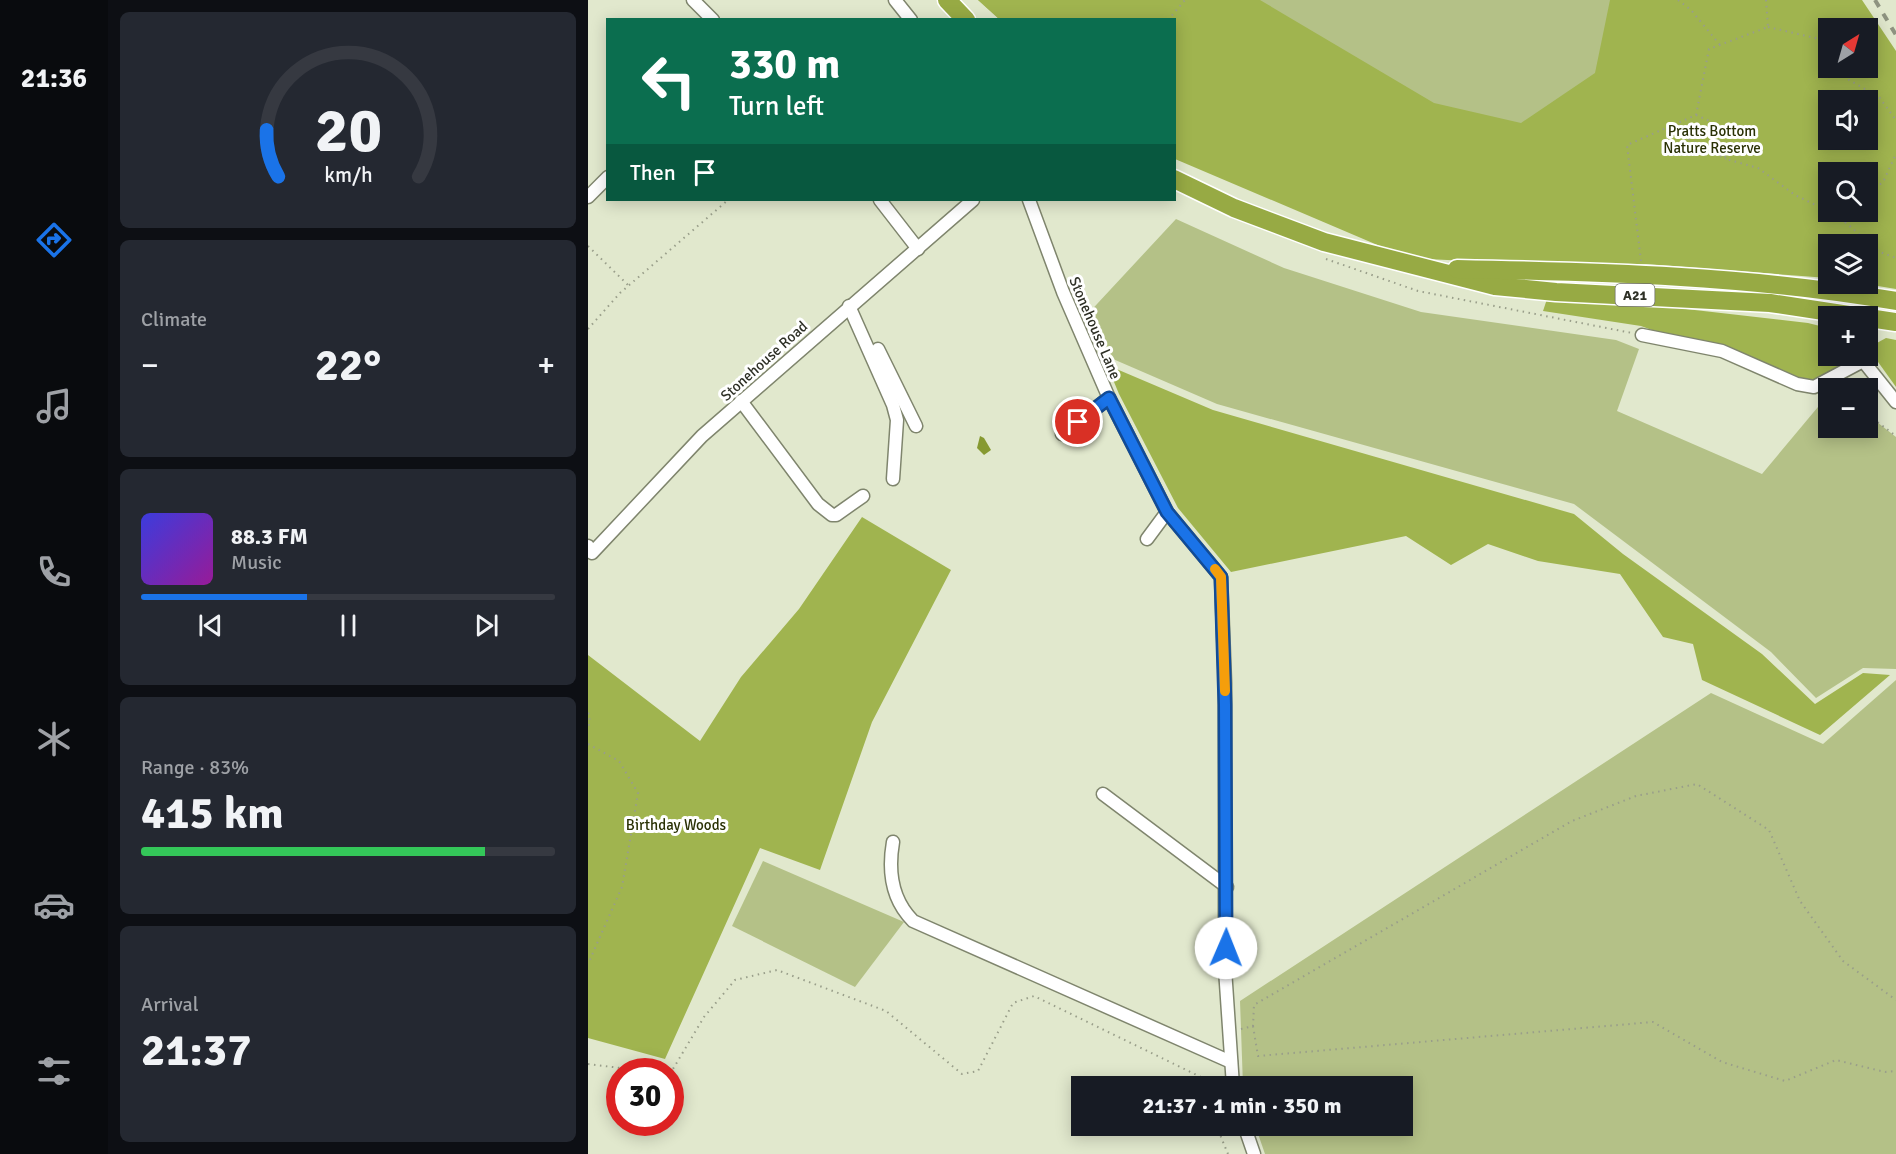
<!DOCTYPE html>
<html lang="en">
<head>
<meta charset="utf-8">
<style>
  :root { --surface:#171b24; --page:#242831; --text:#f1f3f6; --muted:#9ea1a6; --line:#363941; --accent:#1a73e8 }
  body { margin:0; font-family:Signika,sans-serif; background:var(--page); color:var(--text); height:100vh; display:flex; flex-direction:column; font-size:22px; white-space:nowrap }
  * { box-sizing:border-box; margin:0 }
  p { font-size:20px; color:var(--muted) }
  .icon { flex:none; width:33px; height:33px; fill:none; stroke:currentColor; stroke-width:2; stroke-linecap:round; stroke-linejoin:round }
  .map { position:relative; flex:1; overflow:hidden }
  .panel { display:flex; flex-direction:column; gap:12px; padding:12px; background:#0d0f14; width:480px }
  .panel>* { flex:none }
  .top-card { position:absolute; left:18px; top:18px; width:570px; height:183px; border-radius:0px; box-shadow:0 3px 15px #0003; background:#0b6e4f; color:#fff; overflow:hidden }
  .needle { width:39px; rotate:37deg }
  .buttons { position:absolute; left:1230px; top:18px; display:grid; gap:12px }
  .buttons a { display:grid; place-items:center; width:60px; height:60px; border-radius:0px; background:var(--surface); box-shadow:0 3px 15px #0003; font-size:30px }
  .speed { position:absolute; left:18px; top:1058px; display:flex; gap:12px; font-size:30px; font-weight:700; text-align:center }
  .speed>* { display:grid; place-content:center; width:78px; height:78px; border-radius:50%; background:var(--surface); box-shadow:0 3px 15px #0003; line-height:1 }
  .speed .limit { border:9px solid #d22; background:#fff; color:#111 }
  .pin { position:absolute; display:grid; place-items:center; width:51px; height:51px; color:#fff; margin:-26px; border:3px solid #fff; border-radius:50%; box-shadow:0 2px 6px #0007 }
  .me { position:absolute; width:66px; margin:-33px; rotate:1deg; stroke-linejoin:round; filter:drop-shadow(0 0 4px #0008) }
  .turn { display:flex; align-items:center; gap:21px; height:126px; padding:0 24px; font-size:27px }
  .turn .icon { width:78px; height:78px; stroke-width:2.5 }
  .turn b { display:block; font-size:42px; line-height:51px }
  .then { display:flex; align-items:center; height:57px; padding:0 24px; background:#0003; gap:12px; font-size:22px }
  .big { font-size:45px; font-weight:700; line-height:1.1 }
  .panel .widget { flex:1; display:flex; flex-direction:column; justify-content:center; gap:9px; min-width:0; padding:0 21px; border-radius:9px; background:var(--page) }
  .panel .dial { align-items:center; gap:0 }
  .dial svg { height:156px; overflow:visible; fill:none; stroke:var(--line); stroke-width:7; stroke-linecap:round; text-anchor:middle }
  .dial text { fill:var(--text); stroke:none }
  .song { display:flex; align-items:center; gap:18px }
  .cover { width:72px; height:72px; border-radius:9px; background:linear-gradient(135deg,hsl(240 70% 55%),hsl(300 70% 35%)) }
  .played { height:6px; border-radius:3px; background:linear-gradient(90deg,var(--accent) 40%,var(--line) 40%) }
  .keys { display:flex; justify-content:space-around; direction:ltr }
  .heat { display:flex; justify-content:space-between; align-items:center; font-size:33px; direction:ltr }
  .charge { height:9px; border-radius:4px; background:linear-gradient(90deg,#34c759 83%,var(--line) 0) }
  .trip { position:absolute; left:483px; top:1076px; width:342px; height:60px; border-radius:0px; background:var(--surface); box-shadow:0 3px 15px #0003; font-weight:700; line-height:60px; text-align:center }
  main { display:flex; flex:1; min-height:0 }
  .menu { display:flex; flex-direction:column; width:108px; justify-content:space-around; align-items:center; background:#090b0e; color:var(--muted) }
  .menu .icon { width:42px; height:42px }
  .menu .current { color:var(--accent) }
  .menu b { font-size:27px; color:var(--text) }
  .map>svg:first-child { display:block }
  .green { fill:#b4c187; fill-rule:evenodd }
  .forest { fill:#a0b44f; fill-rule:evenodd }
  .water { fill:#869931 }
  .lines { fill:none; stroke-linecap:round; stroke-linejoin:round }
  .minor-casing { stroke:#7f856d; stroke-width:15 }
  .highway-casing { stroke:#fff; stroke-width:21 }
  .path { stroke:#999e8a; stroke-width:2; stroke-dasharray:1.5 4.5; stroke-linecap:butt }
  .minor { stroke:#fff; stroke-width:12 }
  .highway { stroke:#97aa44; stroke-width:18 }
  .rail { stroke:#8e9380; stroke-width:4; stroke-dasharray:8 8; stroke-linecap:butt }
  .route-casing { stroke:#114b97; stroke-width:15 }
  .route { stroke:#1a73e8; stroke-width:10 }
  .slow { stroke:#f59e0b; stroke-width:10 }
  .labels { text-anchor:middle; stroke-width:6; stroke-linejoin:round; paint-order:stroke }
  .shield { fill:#fff; stroke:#6d6e67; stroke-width:1.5 }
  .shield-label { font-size:14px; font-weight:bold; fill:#2e3026 }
  .park-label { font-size:15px; fill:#2a3105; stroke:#fff }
  .street-label { font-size:15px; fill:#2e3026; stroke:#fff }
</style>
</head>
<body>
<main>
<nav class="menu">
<b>21:36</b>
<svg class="icon current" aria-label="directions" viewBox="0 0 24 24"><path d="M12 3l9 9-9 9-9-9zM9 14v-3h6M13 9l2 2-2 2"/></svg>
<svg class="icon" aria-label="music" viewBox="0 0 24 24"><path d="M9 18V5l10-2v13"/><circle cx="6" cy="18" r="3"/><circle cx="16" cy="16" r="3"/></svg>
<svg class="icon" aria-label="phone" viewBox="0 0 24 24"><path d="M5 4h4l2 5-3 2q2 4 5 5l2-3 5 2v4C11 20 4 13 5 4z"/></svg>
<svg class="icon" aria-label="climate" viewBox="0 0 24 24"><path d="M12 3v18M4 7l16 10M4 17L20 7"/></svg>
<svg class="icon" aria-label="car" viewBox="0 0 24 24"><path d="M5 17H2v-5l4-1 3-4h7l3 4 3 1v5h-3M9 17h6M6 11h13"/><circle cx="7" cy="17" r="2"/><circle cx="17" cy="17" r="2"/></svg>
<svg class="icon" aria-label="filters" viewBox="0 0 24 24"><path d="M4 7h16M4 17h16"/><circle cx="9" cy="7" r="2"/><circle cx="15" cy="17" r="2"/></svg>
</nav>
<section class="panel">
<div class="widget dial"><svg viewBox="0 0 100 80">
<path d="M14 69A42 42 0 1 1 86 69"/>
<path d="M14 69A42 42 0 0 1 8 45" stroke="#1a73e8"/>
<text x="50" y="56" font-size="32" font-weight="700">20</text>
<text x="50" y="72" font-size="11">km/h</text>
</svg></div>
<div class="widget"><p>Climate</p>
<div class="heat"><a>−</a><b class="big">22°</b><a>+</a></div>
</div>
<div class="widget">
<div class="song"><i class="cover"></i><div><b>88.3 FM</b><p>Music</p></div></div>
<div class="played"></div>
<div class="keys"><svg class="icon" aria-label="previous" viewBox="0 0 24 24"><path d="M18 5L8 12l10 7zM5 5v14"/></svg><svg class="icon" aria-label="pause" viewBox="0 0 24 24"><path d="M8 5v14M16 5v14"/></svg><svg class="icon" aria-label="next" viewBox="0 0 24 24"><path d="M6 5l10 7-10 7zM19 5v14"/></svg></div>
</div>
<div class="widget"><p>Range · 83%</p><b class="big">415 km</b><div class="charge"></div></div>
<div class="widget"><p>Arrival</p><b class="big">21:37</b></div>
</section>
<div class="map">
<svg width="1308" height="1154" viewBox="0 0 1308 1154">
  <rect width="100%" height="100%" fill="#e1e8cd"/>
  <g class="green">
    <path d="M 390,0 L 1262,0 L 1308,67 L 1280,244 L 1240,244 L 586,20 L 411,19 ZM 1240,28 L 1280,28 L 1280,68 L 1240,68 ZM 1240,100 L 1280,100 L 1280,140 L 1240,140 ZM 1240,172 L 1280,172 L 1280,212 L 1240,212 Z"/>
    <polygon points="588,219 696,268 833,312 1028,340 1051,349 1029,411 1174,474 1240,395 1240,428 1280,428 1280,415 1308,437 1308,669 1275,668 1228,698 1183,652 986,504 629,404 518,356 496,318"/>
    <polygon points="1308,680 1308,1154 677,1154 667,1125 814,1125 814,1086 655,1086 652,1001 1123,693 1235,744"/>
    <polygon points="175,861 316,922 267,987 144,926"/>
  </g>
  <g class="forest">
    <path d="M 390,0 L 672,0 L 846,103 L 933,123 L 1007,73 L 1022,0 L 1274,0 L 1308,51 L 1308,289 L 1278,284 L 1280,244 L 1240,244 L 1240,278 L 1058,264 L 937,264 L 820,258 L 587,159 L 586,20 L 411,19 ZM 1240,28 L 1280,28 L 1280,68 L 1240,68 ZM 1240,100 L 1280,100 L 1280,140 L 1240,140 ZM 1240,172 L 1280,172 L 1280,212 L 1240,212 Z"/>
    <polygon points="959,299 1063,305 1220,323 1240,328 1240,356 1253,356 1254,366 1229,391 1053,326 955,311"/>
    <polygon points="1298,338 1308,340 1308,387 1285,355 1287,344"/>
    <polygon points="519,365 625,410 986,514 1035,554 1174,654 1227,704 1275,673 1302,675 1232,735 1114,680 1105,644 1075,637 1032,574 950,561 900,544 863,565 818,536 643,572 590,508 531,394"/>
    <polygon points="274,517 363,570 284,722 232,870 172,848 77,1059 0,1038 0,655 112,741 153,677 211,609"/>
  </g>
  <polygon class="water" points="392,436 396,438 403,450 396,455 389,448"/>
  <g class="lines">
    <defs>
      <g id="minor">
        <polyline points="105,0 125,20"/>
        <polyline points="307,0 323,20"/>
        <polyline points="0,197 20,177"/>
        <polyline points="292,200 330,249"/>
        <polyline points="441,200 475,292 521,398 579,512 633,577 637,683 637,969 645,1086"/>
        <polyline points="261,306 305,405 309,420 305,479"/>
        <polyline points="1054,335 1134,351 1209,384 1226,387 1275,361"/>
        <polyline points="290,349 328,426"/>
        <polyline points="1272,357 1308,402"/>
        <polyline points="153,401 230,504 244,515 248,515 275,496"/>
        <polyline points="474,434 521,398"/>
        <polyline points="559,539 579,512"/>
        <polyline points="0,546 4,553 114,436 385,200"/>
        <polyline points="515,794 639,887"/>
        <path d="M 305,842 C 300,871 303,899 325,921 L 643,1062"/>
        <polyline points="656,1125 666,1154"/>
      </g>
      <g id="highway">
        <polyline points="359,0 378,20"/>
        <polyline points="586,179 646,208 736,242 907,286 968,292 1182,303 1308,322"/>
        <path d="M 869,269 C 1016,272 1163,276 1308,301"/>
      </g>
    </defs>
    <use href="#minor" class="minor-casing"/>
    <use href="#highway" class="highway-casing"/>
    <g class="path">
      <polyline points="1090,0 1103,10 1132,45"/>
      <polyline points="580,20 597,0"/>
      <polyline points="1180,27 1240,41"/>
      <polyline points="1256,68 1261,80 1291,97 1308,120"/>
      <polyline points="1108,115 1124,122 1138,159 1170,168 1207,195 1240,211"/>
      <polyline points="1079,128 1138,159"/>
      <polyline points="1280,198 1296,180 1308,154"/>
      <polyline points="1242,212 1257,222 1266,212"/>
      <polyline points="1257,222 1292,252 1308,258"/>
      <polyline points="0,246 40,285"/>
      <polyline points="738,259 830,291 1044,333"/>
      <polyline points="1053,261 1039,145 1108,115 1121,49 1180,27 1178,0"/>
      <polyline points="0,329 32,293 140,200"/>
      <polyline points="1280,415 1308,436"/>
      <polyline points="0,713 2,715 0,730"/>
      <polyline points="0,744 31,761 50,793 34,887 0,964"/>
      <polyline points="665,1026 670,1056 1065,1022 1134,1062 1197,1081 1248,1060 1297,1072 1308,1071"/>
      <polyline points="653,1029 665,1026 666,1005 984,821 1048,796 1109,784 1181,830 1212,901 1255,961 1308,1000"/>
      <polyline points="0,1064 57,1071"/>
      <polyline points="82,1074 116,1017 147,980 189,970 298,1011 374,1074 390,1071 425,1003 446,996 617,1079 617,1086"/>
      <polyline points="628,1125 640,1154"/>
    </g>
    <use href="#minor" class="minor"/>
    <use href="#highway" class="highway"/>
    <polyline class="rail" points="1287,0 1308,35"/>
  </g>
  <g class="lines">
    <defs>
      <polyline id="route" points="490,422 521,398 579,512 633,577 637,705 638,948"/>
    </defs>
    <use href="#route" class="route-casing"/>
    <use href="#route" class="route"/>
    <polyline class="slow" points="627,569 633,577 637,691"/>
  </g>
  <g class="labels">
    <rect class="shield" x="1027.5" y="284" width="39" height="22" rx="4.5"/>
    <g class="shield-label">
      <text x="1047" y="300">A21</text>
    </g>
    <g class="park-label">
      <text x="1124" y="136">Pratts Bottom<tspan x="1124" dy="17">Nature Reserve</tspan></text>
      <text x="88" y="830">Birthday Woods</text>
    </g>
    <g class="street-label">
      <text transform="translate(507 328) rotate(67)" y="5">Stonehouse Lane</text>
      <text transform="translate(176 361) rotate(-42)" y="5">Stonehouse Road</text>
    </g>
  </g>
</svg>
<div class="buttons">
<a><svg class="needle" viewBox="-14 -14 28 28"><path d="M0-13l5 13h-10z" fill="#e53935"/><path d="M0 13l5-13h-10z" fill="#9ea1a6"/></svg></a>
<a><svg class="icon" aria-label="sound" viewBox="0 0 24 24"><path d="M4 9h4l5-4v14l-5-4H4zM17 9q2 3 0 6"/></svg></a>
<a><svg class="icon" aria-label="search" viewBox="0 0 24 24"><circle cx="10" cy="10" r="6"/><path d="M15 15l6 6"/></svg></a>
<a><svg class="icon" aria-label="layers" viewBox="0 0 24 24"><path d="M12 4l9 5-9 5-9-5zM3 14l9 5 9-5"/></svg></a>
<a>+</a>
<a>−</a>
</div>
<div class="speed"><div class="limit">30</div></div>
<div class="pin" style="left:490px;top:422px;background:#d93025"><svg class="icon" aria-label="arrive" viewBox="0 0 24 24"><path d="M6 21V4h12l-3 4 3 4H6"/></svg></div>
<svg class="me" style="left:638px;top:948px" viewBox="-20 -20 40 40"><circle r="19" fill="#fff"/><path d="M0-13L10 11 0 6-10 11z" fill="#1a73e8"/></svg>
<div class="trip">21:37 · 1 min · 350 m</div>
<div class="top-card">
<div class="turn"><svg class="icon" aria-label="left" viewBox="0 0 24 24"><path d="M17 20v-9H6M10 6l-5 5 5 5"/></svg><div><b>330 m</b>Turn left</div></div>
<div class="then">Then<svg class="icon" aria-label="arrive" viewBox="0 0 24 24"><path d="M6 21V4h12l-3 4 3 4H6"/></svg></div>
</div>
</div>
</main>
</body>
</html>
